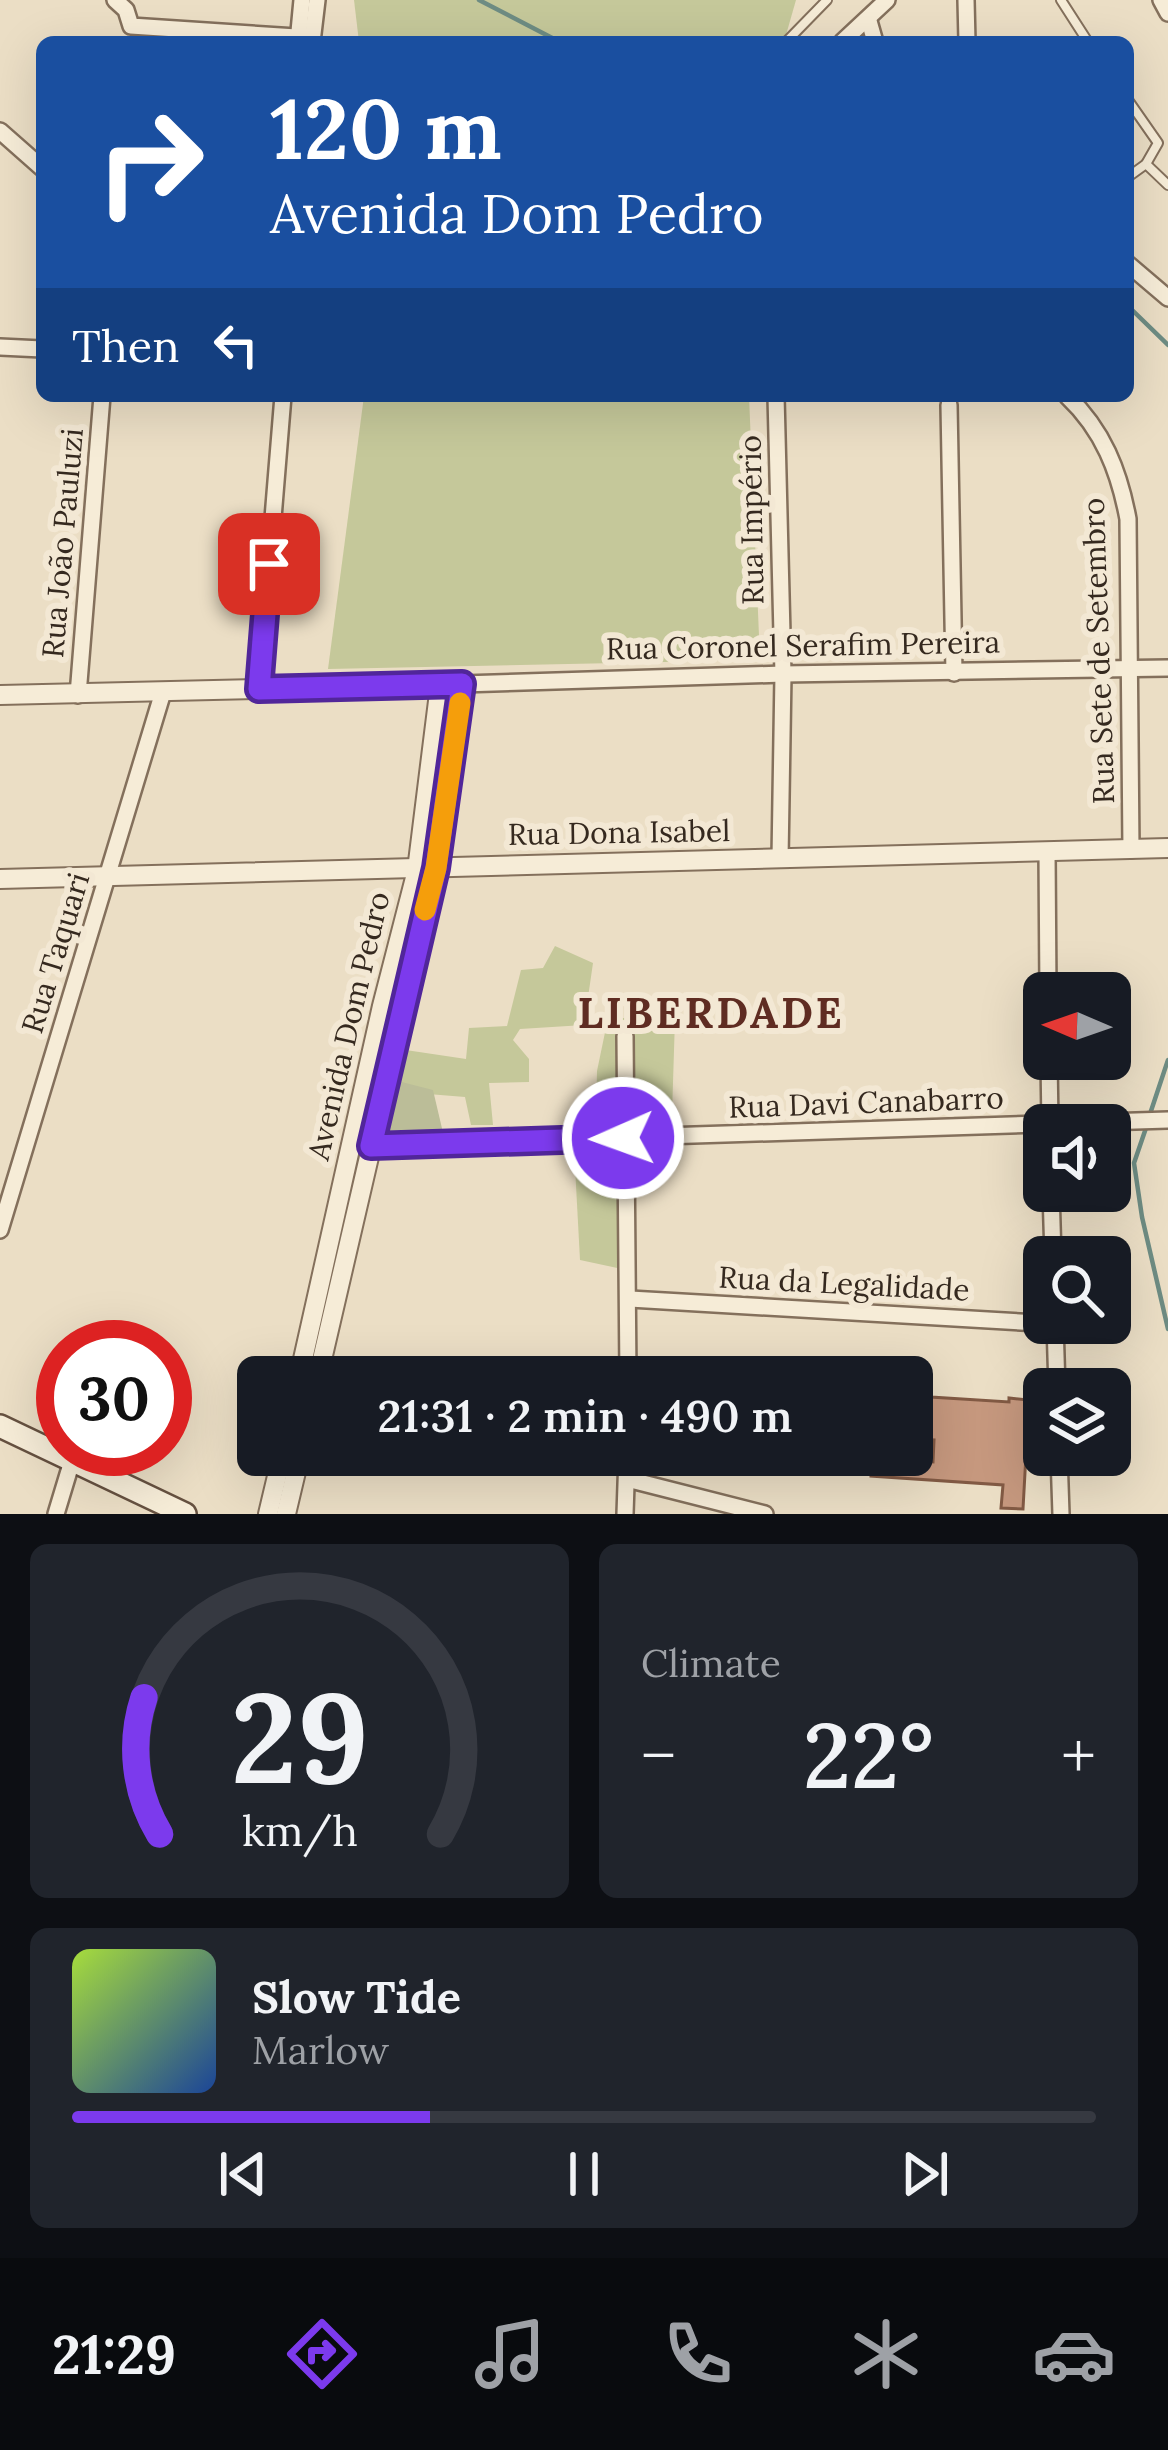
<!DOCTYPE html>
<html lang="en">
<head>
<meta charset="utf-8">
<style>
  :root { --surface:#171b24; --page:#20242c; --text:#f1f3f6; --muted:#9ea1a6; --line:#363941; --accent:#7c3aed }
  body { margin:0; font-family:Lora,serif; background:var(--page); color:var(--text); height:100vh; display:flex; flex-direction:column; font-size:45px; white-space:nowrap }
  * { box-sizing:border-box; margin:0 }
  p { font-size:39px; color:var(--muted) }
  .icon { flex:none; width:66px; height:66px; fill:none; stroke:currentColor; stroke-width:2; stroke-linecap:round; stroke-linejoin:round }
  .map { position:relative; height:1514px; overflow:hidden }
  .details { display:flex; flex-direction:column; gap:30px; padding:30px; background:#0d0f14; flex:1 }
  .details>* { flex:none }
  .top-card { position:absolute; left:36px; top:36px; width:1098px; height:366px; border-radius:18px; box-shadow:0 12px 48px #0002; background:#1a4fa0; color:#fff; overflow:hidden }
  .needle { width:78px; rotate:272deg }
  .controls { position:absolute; left:1023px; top:972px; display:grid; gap:24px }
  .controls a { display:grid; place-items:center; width:108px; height:108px; border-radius:18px; background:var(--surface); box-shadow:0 12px 48px #0002; font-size:60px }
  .speed { position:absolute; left:36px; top:1320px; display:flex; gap:24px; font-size:60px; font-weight:700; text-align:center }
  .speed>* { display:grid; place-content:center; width:156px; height:156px; border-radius:50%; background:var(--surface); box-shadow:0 12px 48px #0002; line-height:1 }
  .speed .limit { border:18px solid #d22; background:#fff; color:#111 }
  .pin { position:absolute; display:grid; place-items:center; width:102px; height:102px; color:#fff; margin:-51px; border-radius:24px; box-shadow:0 6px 18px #0006 }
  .me { position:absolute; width:132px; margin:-66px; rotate:268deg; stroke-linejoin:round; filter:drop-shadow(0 0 9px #0008) }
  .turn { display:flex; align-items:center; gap:42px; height:252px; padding:0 36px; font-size:54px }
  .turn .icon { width:156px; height:156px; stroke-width:2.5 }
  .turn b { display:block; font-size:84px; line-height:102px }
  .then { display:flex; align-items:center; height:114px; padding:0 36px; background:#0003; gap:24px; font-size:45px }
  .big { font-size:90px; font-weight:600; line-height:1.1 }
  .details .widget { flex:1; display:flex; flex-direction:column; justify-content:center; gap:18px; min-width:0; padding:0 42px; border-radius:18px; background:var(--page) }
  .details .dial { align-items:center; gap:0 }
  .dial svg { height:312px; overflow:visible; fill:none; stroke:var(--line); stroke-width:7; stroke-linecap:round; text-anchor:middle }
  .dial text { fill:var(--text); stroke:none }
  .song { display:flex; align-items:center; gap:36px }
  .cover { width:144px; height:144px; border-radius:18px; background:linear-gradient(135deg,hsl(80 70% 55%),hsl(220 70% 35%)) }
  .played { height:12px; border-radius:6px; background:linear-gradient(90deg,var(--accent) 35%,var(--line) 35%) }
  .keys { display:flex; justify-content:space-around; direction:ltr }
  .heat { display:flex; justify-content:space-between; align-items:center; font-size:66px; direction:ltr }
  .details .tiles { flex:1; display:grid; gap:30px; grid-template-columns:1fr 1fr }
  .widget:last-child { grid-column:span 2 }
  .trip { position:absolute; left:237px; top:1356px; width:696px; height:120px; border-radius:18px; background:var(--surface); box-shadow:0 12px 48px #0002; font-weight:600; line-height:120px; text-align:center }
  .menu { display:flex; height:192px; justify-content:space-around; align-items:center; background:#090b0e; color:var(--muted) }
  .menu .icon { width:84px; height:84px }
  .menu .selected { color:var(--accent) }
  .menu b { font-size:54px; color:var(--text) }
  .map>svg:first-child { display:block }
  .green { fill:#c5c89a }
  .cemetery { fill:#bbbd98 }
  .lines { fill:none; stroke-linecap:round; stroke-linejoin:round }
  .stream { stroke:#6e8c83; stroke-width:4.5 }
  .building { fill:#c6987e; stroke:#825a44; stroke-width:3 }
  .service-casing { stroke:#84705c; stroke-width:12 }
  .minor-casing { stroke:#84705c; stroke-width:20 }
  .tertiary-casing { stroke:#84705c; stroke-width:22 }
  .secondary-casing { stroke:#665140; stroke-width:26 }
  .service { stroke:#f6ecd7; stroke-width:8 }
  .minor { stroke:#f6ecd7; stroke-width:15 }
  .tertiary { stroke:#f6ecd7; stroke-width:18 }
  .secondary { stroke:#f6ecd7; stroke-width:21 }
  .route-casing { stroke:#51269a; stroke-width:30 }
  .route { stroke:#7c3aed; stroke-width:21 }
  .slow { stroke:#f59e0b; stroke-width:21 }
  .labels { text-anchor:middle; stroke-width:12; stroke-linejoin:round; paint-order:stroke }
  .street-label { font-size:30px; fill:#35291f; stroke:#f3e8d4 }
  .district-label { font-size:42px; font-weight:bold; letter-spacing:3px; fill:#5f2c22; stroke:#f3e8d4 }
</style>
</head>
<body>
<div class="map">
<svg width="1168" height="1514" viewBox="0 0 1168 1514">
  <rect width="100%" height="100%" fill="#ebdec5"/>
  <g class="green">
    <polygon points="354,0 796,0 784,42 359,42"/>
    <polygon points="364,396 749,396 760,660 328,669"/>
    <polygon points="555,946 593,963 584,1025 520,1029 513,1040 529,1059 529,1082 489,1083 493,1125 471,1125 465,1097 391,1091 399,1049 466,1059 469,1028 507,1026 521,970 543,968"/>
    <polygon points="608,1018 675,1018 672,1115 596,1116 597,1071"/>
    <polygon points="574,1148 617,1148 622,1269 580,1260"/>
  </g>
  <polygon class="cemetery" points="386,1078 433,1090 444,1137 372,1140"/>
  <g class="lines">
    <g class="stream">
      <polyline points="479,0 560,42"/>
      <polyline points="1128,306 1168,345"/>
      <polyline points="1149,1117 1168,1060"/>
      <polyline points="1146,1128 1134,1163 1142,1217 1168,1329"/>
    </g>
  </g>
  <polygon class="building" points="912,1390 931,1391 931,1397 1009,1402 1009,1398 1029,1400 1023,1509 1001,1508 1003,1485 871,1476 872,1458 933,1462 934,1440 912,1439"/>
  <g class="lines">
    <defs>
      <g id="service">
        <polyline points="1061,0 1088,42"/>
        <polyline points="786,42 827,0"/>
        <polyline points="1128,100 1158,143 1146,164 1128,177"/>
        <polyline points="1146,164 1168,185"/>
      </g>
      <g id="minor">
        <polyline points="115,0 126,10 131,26 312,38"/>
        <polyline points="966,0 967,42"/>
        <polyline points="1161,0 1168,13"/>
        <polyline points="869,21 875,42"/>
        <polyline points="298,42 302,0"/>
        <polyline points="312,42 317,0"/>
        <polyline points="842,42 887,0"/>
        <polyline points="0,131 42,168"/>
        <polyline points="1128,264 1168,298"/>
        <polyline points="0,347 42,349"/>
        <polyline points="776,396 783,674 780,859"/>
        <path d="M 1067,396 C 1103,430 1119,471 1128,519 L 1131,850"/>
        <polyline points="949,405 954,673"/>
        <polyline points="462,684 783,674 1168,668"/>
        <polyline points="259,689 283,396"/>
        <polyline points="78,695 102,396"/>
        <polyline points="1047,852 1048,993"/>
        <polyline points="625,1036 628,1377"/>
        <polyline points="1049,1059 1050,1125"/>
        <polyline points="350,1146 1168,1120"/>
        <polyline points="1051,1191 1053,1257"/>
        <polyline points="0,1230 163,692"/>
        <polyline points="630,1299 1055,1324"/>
        <polyline points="1055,1323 1057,1389"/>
        <polyline points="1059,1455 1061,1514"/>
        <polyline points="627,1479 765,1514"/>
        <polyline points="56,1514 72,1461"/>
        <polyline points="625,1514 627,1455"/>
      </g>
      <g id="tertiary">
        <polyline points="0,695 462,684 436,868 318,1377"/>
        <polyline points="0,879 1168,848"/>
        <polyline points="299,1377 382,1006 417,870 440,685"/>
        <polyline points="268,1514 282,1455"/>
        <polyline points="286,1514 300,1455"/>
      </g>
      <polyline id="secondary" points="0,1426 185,1514"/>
    </defs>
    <use href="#service" class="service-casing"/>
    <use href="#minor" class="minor-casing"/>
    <use href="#tertiary" class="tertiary-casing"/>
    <use href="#secondary" class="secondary-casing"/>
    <use href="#service" class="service"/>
    <use href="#minor" class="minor"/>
    <use href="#tertiary" class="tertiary"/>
    <use href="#secondary" class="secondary"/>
  </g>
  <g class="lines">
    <defs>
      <polyline id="route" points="269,564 259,689 462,684 436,868 371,1146 623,1138"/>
    </defs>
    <use href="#route" class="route-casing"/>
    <use href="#route" class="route"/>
    <polyline class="slow" points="425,910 436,868 460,703"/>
  </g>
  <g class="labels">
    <g class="street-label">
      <text transform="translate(752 520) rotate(-91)" y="10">Rua Império</text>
      <text transform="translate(63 543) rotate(-85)" y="10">Rua João Pauluzi</text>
      <text transform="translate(803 646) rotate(-1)" y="10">Rua Coronel Serafim Pereira</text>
      <text transform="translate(1099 651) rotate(-92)" y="10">Rua Sete de Setembro</text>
      <text transform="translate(619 833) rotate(-1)" y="10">Rua Dona Isabel</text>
      <text transform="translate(56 953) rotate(-73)" y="10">Rua Taquari</text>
      <text transform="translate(349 1026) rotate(-77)" y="10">Avenida Dom Pedro</text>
      <text transform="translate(866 1103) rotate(-2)" y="10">Rua Davi Canabarro</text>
      <text transform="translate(844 1284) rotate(3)" y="10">Rua da Legalidade</text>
    </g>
    <g class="district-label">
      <text x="711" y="1028">LIBERDADE</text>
    </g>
  </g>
</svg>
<div class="controls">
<a><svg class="needle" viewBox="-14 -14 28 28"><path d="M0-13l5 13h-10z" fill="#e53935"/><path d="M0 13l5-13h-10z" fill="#9ea1a6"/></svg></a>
<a><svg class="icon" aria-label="sound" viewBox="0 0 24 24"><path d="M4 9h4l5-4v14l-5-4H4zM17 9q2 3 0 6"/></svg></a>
<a><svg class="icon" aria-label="search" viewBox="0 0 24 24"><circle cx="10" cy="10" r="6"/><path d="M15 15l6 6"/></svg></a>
<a><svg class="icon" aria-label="layers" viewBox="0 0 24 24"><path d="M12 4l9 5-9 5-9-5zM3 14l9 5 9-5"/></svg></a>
</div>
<div class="speed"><div class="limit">30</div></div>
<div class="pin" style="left:269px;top:564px;background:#d93025"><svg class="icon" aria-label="arrive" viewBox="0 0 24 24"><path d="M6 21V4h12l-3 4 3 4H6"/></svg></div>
<svg class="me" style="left:623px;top:1138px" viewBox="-20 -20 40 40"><circle r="17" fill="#7c3aed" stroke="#fff" stroke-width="3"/><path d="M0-11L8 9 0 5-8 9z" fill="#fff"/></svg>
<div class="trip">21:31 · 2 min · 490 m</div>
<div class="top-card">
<div class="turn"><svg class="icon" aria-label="right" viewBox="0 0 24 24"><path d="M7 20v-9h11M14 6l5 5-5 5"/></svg><div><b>120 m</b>Avenida Dom Pedro</div></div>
<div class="then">Then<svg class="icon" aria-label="left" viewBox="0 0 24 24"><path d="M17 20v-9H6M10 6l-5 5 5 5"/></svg></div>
</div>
</div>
<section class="details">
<div class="tiles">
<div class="widget dial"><svg viewBox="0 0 100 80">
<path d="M14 69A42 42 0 1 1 86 69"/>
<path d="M14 69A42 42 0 0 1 10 34" stroke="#7c3aed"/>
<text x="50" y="56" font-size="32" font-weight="700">29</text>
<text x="50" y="72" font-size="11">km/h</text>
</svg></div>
<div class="widget"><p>Climate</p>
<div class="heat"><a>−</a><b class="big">22°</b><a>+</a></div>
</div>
<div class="widget">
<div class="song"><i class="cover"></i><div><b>Slow Tide</b><p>Marlow</p></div></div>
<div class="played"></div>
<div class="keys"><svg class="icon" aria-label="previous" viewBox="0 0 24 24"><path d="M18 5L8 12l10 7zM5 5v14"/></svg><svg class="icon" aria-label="pause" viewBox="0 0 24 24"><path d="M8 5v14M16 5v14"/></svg><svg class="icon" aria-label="next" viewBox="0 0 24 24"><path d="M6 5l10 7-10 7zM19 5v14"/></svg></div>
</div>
</div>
</section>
<nav class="menu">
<b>21:29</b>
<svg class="icon selected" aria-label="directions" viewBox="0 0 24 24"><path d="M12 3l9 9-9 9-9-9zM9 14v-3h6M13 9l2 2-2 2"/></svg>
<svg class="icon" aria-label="music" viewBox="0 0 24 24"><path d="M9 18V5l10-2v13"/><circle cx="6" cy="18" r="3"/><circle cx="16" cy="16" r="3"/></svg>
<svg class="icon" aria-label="phone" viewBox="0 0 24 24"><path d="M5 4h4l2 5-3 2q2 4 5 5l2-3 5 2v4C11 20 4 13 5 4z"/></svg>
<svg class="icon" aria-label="climate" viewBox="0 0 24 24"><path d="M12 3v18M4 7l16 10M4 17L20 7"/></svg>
<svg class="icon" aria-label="car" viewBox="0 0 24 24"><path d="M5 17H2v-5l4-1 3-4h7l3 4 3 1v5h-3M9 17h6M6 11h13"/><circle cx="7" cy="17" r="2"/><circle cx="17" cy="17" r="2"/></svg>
</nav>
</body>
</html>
